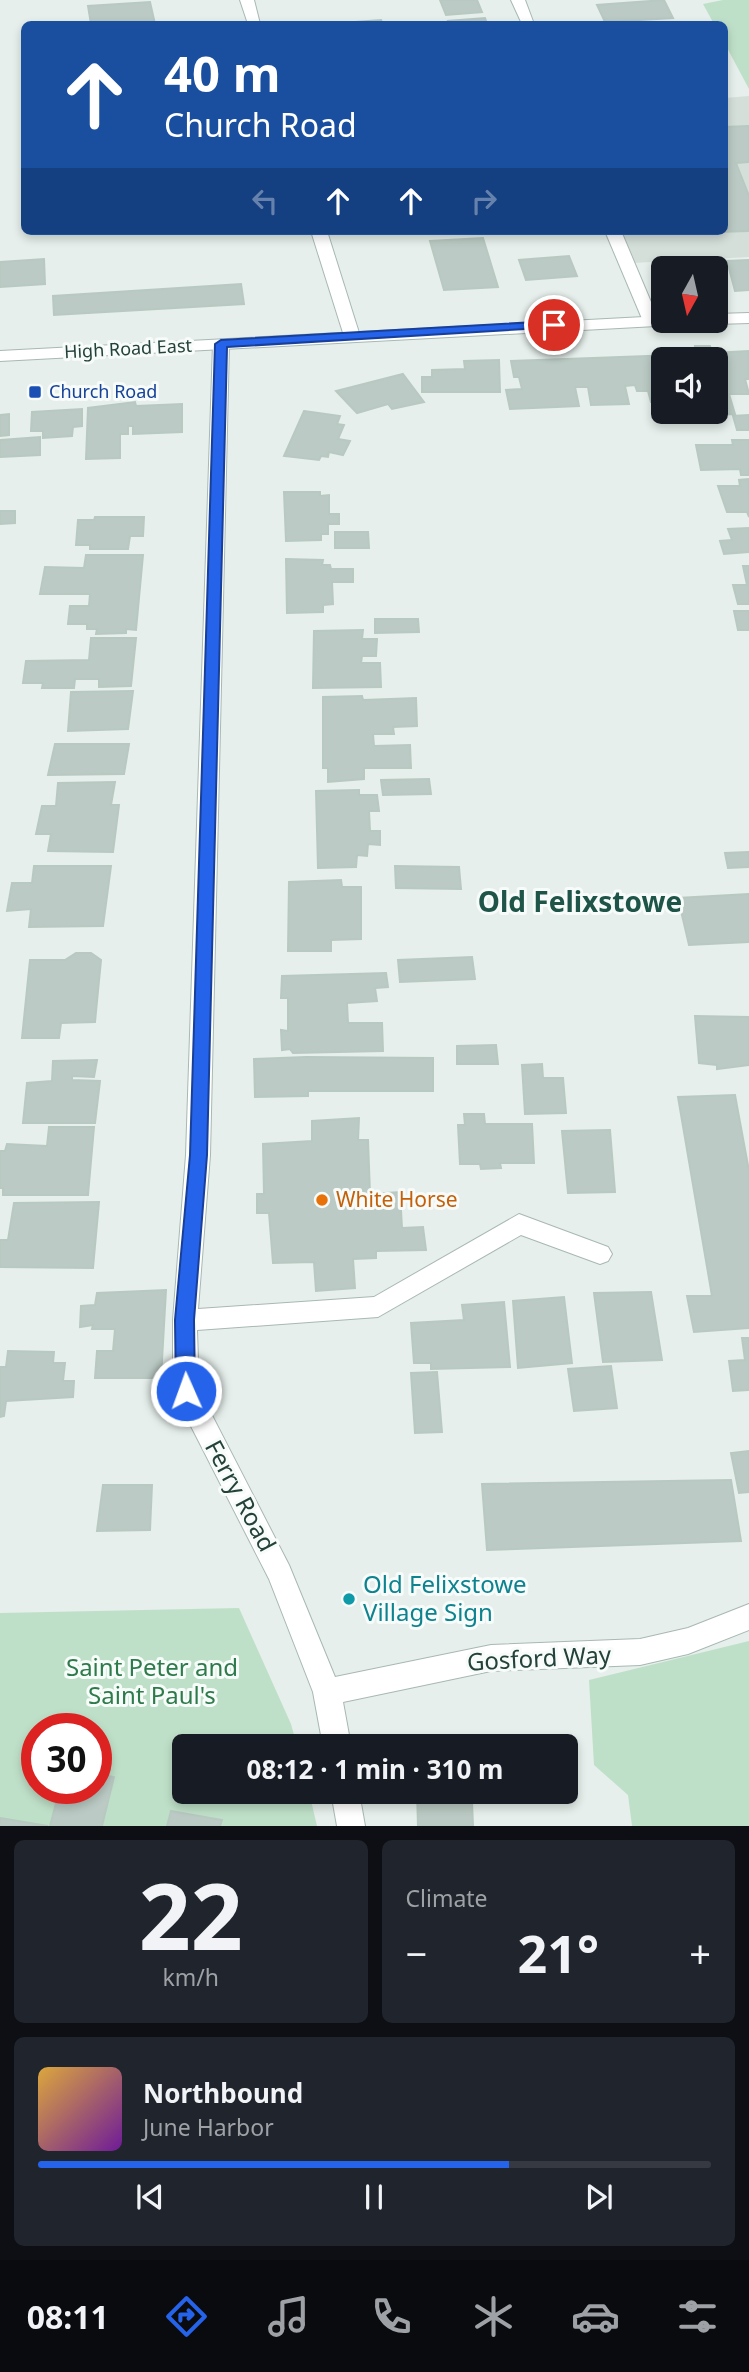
<!DOCTYPE html>
<html lang="en">
<head>
<meta charset="utf-8">
<style>
  :root { --surface:#171b24; --page:#20242c; --text:#f1f3f6; --muted:#9ea1a6; --line:#363941; --accent:#2563eb }
  body { margin:0; font-family:"Noto Sans",sans-serif; background:var(--page); color:var(--text); height:100vh; display:flex; flex-direction:column; font-size:26px; white-space:nowrap }
  * { box-sizing:border-box; margin:0 }
  p { font-size:23px; color:var(--muted) }
  .icon { flex:none; width:38px; height:38px; fill:none; stroke:currentColor; stroke-width:2; stroke-linecap:round; stroke-linejoin:round }
  .map { position:relative; height:1826px; overflow:hidden }
  .panel { display:flex; flex-direction:column; gap:14px; padding:14px; background:#0d0f14; flex:1 }
  .panel>* { flex:none }
  .hud { position:absolute; left:21px; top:21px; width:707px; height:214px; border-radius:10px; box-shadow:0 4px 10px #0003; background:#1a4fa0; color:#fff; overflow:hidden }
  .needle { width:46px; rotate:188deg }
  .tools { position:absolute; left:651px; top:256px; display:grid; gap:14px }
  .tools a { display:grid; place-items:center; width:77px; height:77px; border-radius:10px; background:var(--surface); box-shadow:0 4px 10px #0003; font-size:35px }
  .speed { position:absolute; left:21px; top:1713px; display:flex; gap:14px; font-size:35px; font-weight:700; text-align:center }
  .speed>* { display:grid; place-content:center; width:91px; height:91px; border-radius:50%; background:var(--surface); box-shadow:0 4px 10px #0003; line-height:1 }
  .speed .limit { border:10px solid #d22; background:#fff; color:#111 }
  .pin { position:absolute; display:grid; place-items:center; width:60px; height:60px; color:#fff; margin:-30px; border:4px solid #fff; border-radius:50%; box-shadow:0 2px 7px #0007 }
  .me { position:absolute; width:77px; margin:-38px; rotate:358deg; stroke-linejoin:round; filter:drop-shadow(0 0 5px #0008) }
  .turn { display:flex; align-items:center; gap:24px; height:147px; padding:0 28px; font-size:32px }
  .turn .icon { width:91px; height:91px; stroke-width:2.5 }
  .turn b { display:block; font-size:49px; line-height:60px }
  .lanes { display:flex; align-items:center; height:66px; padding:0 28px; background:#0003; justify-content:center; gap:35px; direction:ltr }
  .lanes .off { opacity:.35 }
  .big { font-size:52px; font-weight:700; line-height:1.1 }
  .panel .card { flex:1; display:flex; flex-direction:column; justify-content:center; gap:10px; min-width:0; padding:0 24px; border-radius:10px; background:var(--page) }
  .panel .dial { align-items:center; gap:0 }
  .dial b { font-size:91px; line-height:1 }
  .song { display:flex; align-items:center; gap:21px }
  .cover { width:84px; height:84px; border-radius:10px; background:linear-gradient(135deg,hsl(40 70% 55%),hsl(280 70% 35%)) }
  .played { height:7px; border-radius:4px; background:linear-gradient(90deg,var(--accent) 70%,var(--line) 70%) }
  .keys { display:flex; justify-content:space-around; direction:ltr }
  .heat { display:flex; justify-content:space-between; align-items:center; font-size:38px; direction:ltr }
  .panel .tiles { flex:1; display:grid; gap:14px; grid-template-columns:1fr 1fr }
  .card:last-child { grid-column:span 2 }
  .trip { position:absolute; left:172px; top:1734px; width:406px; height:70px; border-radius:10px; background:var(--surface); box-shadow:0 4px 10px #0003; font-weight:700; line-height:70px; text-align:center }
  .menu { display:flex; height:112px; justify-content:space-around; align-items:center; background:#090b0e; color:var(--muted) }
  .menu .icon { width:49px; height:49px }
  .menu .current { color:var(--accent) }
  .menu b { font-size:32px; color:var(--text) }
  .map>svg:first-child { display:block }
  .built { fill:#d4dfda }
  .green { fill:#bfe0c8; fill-rule:evenodd }
  .building { fill:#bbcac4; stroke:#b8c9c2; stroke-width:2 }
  .lines { fill:none; stroke-linecap:round; stroke-linejoin:round }
  .minor-casing { stroke:#a8b8b2; stroke-width:2 }
  .tertiary-casing { stroke:#a8b8b2; stroke-width:2 }
  .minor { fill:#fff; fill-rule:evenodd }
  .tertiary { fill:#fff; fill-rule:evenodd }
  .route { fill:#2563eb; stroke:#184099; stroke-width:2 }
  .transit-dot { fill:#1a4fb4; stroke:#f7fbf9; stroke-width:2.5 }
  .food-dot { fill:#e8710a; stroke:#f7fbf9; stroke-width:2.5 }
  .culture-dot { fill:#0f9aa8; stroke:#f7fbf9; stroke-width:2.5 }
  .labels { text-anchor:middle; stroke-width:6; stroke-linejoin:round; paint-order:stroke }
  .far-street-label { font-size:18px; fill:#24423a; stroke:#f7fbf9 }
  .far-transit-label { font-size:18px; fill:#164399; stroke:#f7fbf9; text-anchor:start }
  .food-label { font-size:21px; fill:#c56008; stroke:#f7fbf9; text-anchor:start }
  .near-street-label { font-size:24px; fill:#24423a; stroke:#f7fbf9 }
  .near-culture-label { font-size:24px; fill:#0d838f; stroke:#f7fbf9; text-anchor:start }
  .near-park-label { font-size:24px; fill:#2d7a4b; stroke:#f7fbf9 }
  .district-label { font-size:28px; font-weight:bold; fill:#1f5548; stroke:#f7fbf9 }
</style>
</head>
<body>
<div class="map">
<svg width="749" height="1826" viewBox="0 0 749 1826">
  <rect width="100%" height="100%" fill="#e6efeb"/>
  <polygon class="built" points="749,96 749,257 632,263 618,231 724,231 725,98"/>
  <g class="green">
    <polygon points="723,0 749,0 749,89 725,44 724,24 714,24 703,4"/>
    <path d="M 239,1608 L 291,1724 L 297,1746 L 184,1746 L 184,1792 L 309,1792 L 317,1826 L 0,1826 L 0,1613 ZM 37,1729 L 96,1729 L 96,1788 L 37,1788 Z"/>
    <polygon points="749,1641 749,1826 632,1826 628,1795 594,1765 589,1680"/>
  </g>
  <g class="building">
    <polygon points="440,0 477,0 482,12 446,15"/>
    <polygon points="664,0 673,18 605,22 597,5"/>
    <polygon points="150,2 155,24 91,24 88,6"/>
    <polygon points="485,18 487,24 449,24 448,21"/>
    <polygon points="381,20 383,24 328,24"/>
    <polygon points="749,126 749,162 736,163 749,196 749,231 717,232 724,231 724,127"/>
    <polygon points="483,238 498,287 444,290 430,241"/>
    <polygon points="569,256 577,276 526,280 519,260"/>
    <polygon points="44,259 45,284 0,287 0,262"/>
    <polygon points="749,260 749,290 735,291 727,261"/>
    <polygon points="241,284 244,304 54,315 53,296"/>
    <polygon points="695,346 710,346 712,353 748,351 749,379 745,379 749,394 729,394 735,414 712,415 711,411 716,411 716,359 686,359 685,354 696,353"/>
    <polygon points="675,355 676,359 663,359 663,402 651,402 648,391 637,391 635,385 625,386 629,404 591,405 588,387 575,387 579,406 510,409 506,390 522,389 519,377 514,377 511,361"/>
    <polygon points="499,360 500,392 422,392 422,377 432,377 432,370 465,369 464,361"/>
    <polygon points="403,374 424,402 392,409 388,404 357,413 336,391"/>
    <polygon points="135,402 136,406 182,404 182,432 133,434 133,426 128,426 128,434 120,434 120,458 86,459 88,408"/>
    <polygon points="82,409 82,426 73,427 72,436 43,438 43,431 31,431 32,412"/>
    <polygon points="304,411 340,416 337,424 344,425 338,439 350,441 343,455 329,452 328,457 321,456 319,460 284,456"/>
    <polygon points="9,414 9,435 0,436 0,415"/>
    <polygon points="749,415 749,430 737,430 733,416"/>
    <polygon points="40,437 40,455 0,457 0,440"/>
    <polygon points="732,440 749,440 749,475 741,475 740,469 701,470 696,445 733,445"/>
    <polygon points="749,479 749,517 747,512 727,512 718,486 740,486 739,480"/>
    <polygon points="284,492 320,492 320,496 329,495 329,514 339,514 339,524 328,524 328,534 321,534 321,540 286,541"/>
    <polygon points="0,511 15,511 15,523 0,524"/>
    <polygon points="95,517 144,517 143,536 130,536 128,549 90,549 90,545 76,545 78,520 94,520"/>
    <polygon points="749,528 749,552 724,554 720,541 732,540 728,529"/>
    <polygon points="335,532 368,532 369,548 335,548"/>
    <polygon points="86,555 143,555 136,630 126,629 126,633 96,634 97,629 87,629 87,624 68,624 70,606 89,606 90,594 40,594 45,567 84,568"/>
    <polygon points="286,559 323,560 322,565 330,565 331,569 353,569 353,582 332,582 333,604 323,605 323,612 287,613"/>
    <polygon points="743,566 749,566 749,604 738,604 733,585 747,585"/>
    <polygon points="734,611 749,611 749,630 738,630"/>
    <polygon points="375,619 418,619 419,632 375,633"/>
    <polygon points="363,630 362,639 377,639 376,656 362,656 361,663 380,663 381,687 313,688 314,631"/>
    <polygon points="91,638 136,638 131,686 99,687 99,679 75,679 74,688 42,688 43,683 23,683 26,661 89,660"/>
    <polygon points="133,691 128,729 68,731 71,692"/>
    <polygon points="362,696 363,700 416,698 417,726 393,727 394,734 373,734 374,746 410,745 411,768 364,768 364,779 328,782 328,768 323,768 323,697"/>
    <polygon points="55,744 129,744 124,774 48,775"/>
    <polygon points="429,779 431,794 383,795 381,780"/>
    <polygon points="115,782 111,805 119,805 113,852 48,851 51,834 36,834 42,806 56,806 58,783"/>
    <polygon points="359,790 359,795 377,795 379,811 369,811 370,831 380,831 380,845 368,844 367,856 357,855 356,867 318,868 316,791"/>
    <polygon points="749,852 749,867 728,868 725,853"/>
    <polygon points="34,866 111,866 103,926 29,927 31,909 7,911 12,883 32,883"/>
    <polygon points="395,866 459,867 461,889 396,888"/>
    <polygon points="341,880 342,887 361,887 361,939 331,940 331,951 288,951 289,882"/>
    <polygon points="749,894 749,942 689,945 678,898"/>
    <polygon points="76,953 91,953 101,960 95,1022 61,1023 59,1038 22,1038 30,960 65,960"/>
    <polygon points="472,957 475,979 400,982 398,960"/>
    <polygon points="386,973 388,987 375,988 377,1001 347,1003 348,1023 382,1023 383,1051 293,1053 290,1049 282,1050 281,1030 288,1031 288,998 281,998 282,976"/>
    <polygon points="695,1016 749,1017 749,1065 717,1069 717,1065 699,1063"/>
    <polygon points="496,1045 498,1064 457,1064 457,1046"/>
    <polygon points="306,1057 433,1058 433,1091 308,1091 308,1096 255,1097 254,1059"/>
    <polygon points="97,1060 94,1077 72,1076 72,1080 100,1081 95,1123 23,1123 27,1083 52,1081 53,1061"/>
    <polygon points="542,1064 543,1078 563,1078 566,1113 525,1114 522,1065"/>
    <polygon points="735,1095 749,1171 749,1328 694,1332 687,1296 712,1296 678,1097"/>
    <polygon points="464,1114 484,1114 485,1124 532,1124 534,1163 500,1163 501,1168 481,1169 480,1164 460,1164 458,1125 465,1125"/>
    <polygon points="359,1118 358,1140 368,1140 370,1194 400,1192 402,1228 423,1227 426,1250 376,1251 376,1258 353,1259 355,1288 316,1291 314,1262 273,1263 269,1213 257,1213 257,1194 264,1194 263,1144 312,1141 312,1121"/>
    <polygon points="49,1127 94,1127 88,1195 3,1195 3,1188 0,1188 0,1151 5,1151 7,1144 47,1146"/>
    <polygon points="610,1130 615,1192 568,1193 562,1131"/>
    <polygon points="99,1202 93,1268 0,1267 0,1240 8,1240 14,1203"/>
    <polygon points="166,1290 161,1378 95,1378 97,1351 113,1351 115,1329 92,1329 93,1325 80,1327 81,1306 95,1305 97,1293"/>
    <polygon points="651,1292 662,1360 603,1362 594,1293"/>
    <polygon points="564,1297 572,1363 518,1368 513,1301"/>
    <polygon points="504,1302 510,1367 431,1369 431,1363 414,1363 411,1323 464,1320 462,1305"/>
    <polygon points="742,1338 749,1338 749,1390 733,1391 729,1361 745,1360"/>
    <polygon points="8,1351 54,1352 53,1363 65,1363 63,1381 74,1381 73,1397 6,1401 4,1416 0,1417 0,1367 6,1367"/>
    <polygon points="611,1366 617,1408 574,1411 568,1369"/>
    <polygon points="437,1372 442,1432 415,1433 411,1373"/>
    <polygon points="749,1451 749,1492 739,1493 731,1453"/>
    <polygon points="731,1480 741,1541 487,1550 482,1484"/>
    <polygon points="103,1485 152,1485 150,1530 97,1531"/>
    <polygon points="476,1737 477,1746 415,1746 415,1739"/>
    <polygon points="96,1774 114,1777 102,1826 50,1826 60,1788 96,1788"/>
    <polygon points="417,1792 479,1792 480,1802 472,1802 473,1826 418,1826"/>
    <polygon points="171,1811 222,1820 220,1826 167,1826"/>
    <polygon points="0,1818 48,1826 0,1826"/>
  </g>
  <g class="lines">
    <defs>
      <g id="minor">
        <polygon points="240,0 254,0 260,24 248,24"/>
        <polygon points="511,0 525,0 534,24 522,24"/>
        <polygon points="311,231 327,231 360,336 358,339 346,339 344,336"/>
        <polygon points="605,231 621,231 659,321 657,324 645,324 643,321"/>
        <polygon points="221,339 229,344 210,1155 198,1309 374,1297 519,1214 608,1247 612,1254 608,1261 600,1264 521,1235 378,1317 197,1330 199,1390 289,1565 335,1677 491,1645 640,1639 688,1628 749,1604 749,1630 688,1654 640,1665 491,1671 343,1702 351,1746 323,1746 313,1692 269,1579 173,1391 173,1320 186,1155 213,344"/>
        <polygon points="331,1792 359,1792 365,1826 337,1826"/>
      </g>
      <g id="tertiary">
        <polygon points="749,313 749,323 716,324 709,320 716,320 716,314"/>
        <polygon points="663,316 663,320 683,320 675,325 0,361 0,351"/>
      </g>
    </defs>
    <use href="#minor" class="minor-casing"/>
    <use href="#tertiary" class="tertiary-casing"/>
    <use href="#minor" class="minor"/>
    <use href="#tertiary" class="tertiary"/>
  </g>
  <polygon class="route" points="554,321 559,322 559,327 227,347 207,1155 194,1320 195,1391 193,1396 179,1396 176,1391 175,1320 190,1155 215,344 221,340"/>
  <rect class="transit-dot" x="28" y="385" width="14" height="14" rx="3.5"/>
  <circle class="food-dot" cx="322" cy="1200" r="7"/>
  <circle class="culture-dot" cx="349" cy="1599" r="7"/>
  <g class="labels">
    <g class="far-street-label">
      <text transform="translate(128 349) rotate(-3)" y="6">High Road East</text>
    </g>
    <g class="far-transit-label">
      <text x="49" y="398">Church Road</text>
    </g>
    <g class="food-label">
      <text x="336" y="1207">White Horse</text>
    </g>
    <g class="near-street-label">
      <text transform="translate(240 1496) rotate(62)" y="8">Ferry Road</text>
      <text transform="translate(539 1659) rotate(-3)" y="8">Gosford Way</text>
    </g>
    <g class="near-culture-label">
      <text x="363" y="1593">Old Felixstowe<tspan x="363" dy="28">Village Sign</tspan></text>
    </g>
    <g class="near-park-label">
      <text x="152" y="1676">Saint Peter and<tspan x="152" dy="28">Saint Paul's</tspan></text>
    </g>
    <g class="district-label">
      <text x="580" y="912">Old Felixstowe</text>
    </g>
  </g>
</svg>
<div class="tools">
<a><svg class="needle" viewBox="-14 -14 28 28"><path d="M0-13l5 13h-10z" fill="#e53935"/><path d="M0 13l5-13h-10z" fill="#9ea1a6"/></svg></a>
<a><svg class="icon" aria-label="sound" viewBox="0 0 24 24"><path d="M4 9h4l5-4v14l-5-4H4zM17 9q2 3 0 6"/></svg></a>
</div>
<div class="speed"><div class="limit">30</div></div>
<div class="pin" style="left:554px;top:325px;background:#d93025"><svg class="icon" aria-label="arrive" viewBox="0 0 24 24"><path d="M6 21V4h12l-3 4 3 4H6"/></svg></div>
<svg class="me" style="left:186px;top:1391px" viewBox="-20 -20 40 40"><circle r="17" fill="#2563eb" stroke="#fff" stroke-width="3"/><path d="M0-11L8 9 0 5-8 9z" fill="#fff"/></svg>
<div class="trip">08:12 · 1 min · 310 m</div>
<div class="hud">
<div class="turn"><svg class="icon" aria-label="ahead" viewBox="0 0 24 24"><path d="M12 20V5M6 11l6-6 6 6"/></svg><div><b>40 m</b>Church Road</div></div>
<div class="lanes"><svg class="icon off" aria-label="left" viewBox="0 0 24 24"><path d="M17 20v-9H6M10 6l-5 5 5 5"/></svg><svg class="icon" aria-label="ahead" viewBox="0 0 24 24"><path d="M12 20V5M6 11l6-6 6 6"/></svg><svg class="icon" aria-label="ahead" viewBox="0 0 24 24"><path d="M12 20V5M6 11l6-6 6 6"/></svg><svg class="icon off" aria-label="right" viewBox="0 0 24 24"><path d="M7 20v-9h11M14 6l5 5-5 5"/></svg></div>
</div>
</div>
<section class="panel">
<div class="tiles">
<div class="card dial"><b>22</b><p>km/h</p></div>
<div class="card"><p>Climate</p>
<div class="heat"><a>−</a><b class="big">21°</b><a>+</a></div>
</div>
<div class="card">
<div class="song"><i class="cover"></i><div><b>Northbound</b><p>June Harbor</p></div></div>
<div class="played"></div>
<div class="keys"><svg class="icon" aria-label="previous" viewBox="0 0 24 24"><path d="M18 5L8 12l10 7zM5 5v14"/></svg><svg class="icon" aria-label="pause" viewBox="0 0 24 24"><path d="M8 5v14M16 5v14"/></svg><svg class="icon" aria-label="next" viewBox="0 0 24 24"><path d="M6 5l10 7-10 7zM19 5v14"/></svg></div>
</div>
</div>
</section>
<nav class="menu">
<b>08:11</b>
<svg class="icon current" aria-label="directions" viewBox="0 0 24 24"><path d="M12 3l9 9-9 9-9-9zM9 14v-3h6M13 9l2 2-2 2"/></svg>
<svg class="icon" aria-label="music" viewBox="0 0 24 24"><path d="M9 18V5l10-2v13"/><circle cx="6" cy="18" r="3"/><circle cx="16" cy="16" r="3"/></svg>
<svg class="icon" aria-label="phone" viewBox="0 0 24 24"><path d="M5 4h4l2 5-3 2q2 4 5 5l2-3 5 2v4C11 20 4 13 5 4z"/></svg>
<svg class="icon" aria-label="climate" viewBox="0 0 24 24"><path d="M12 3v18M4 7l16 10M4 17L20 7"/></svg>
<svg class="icon" aria-label="car" viewBox="0 0 24 24"><path d="M5 17H2v-5l4-1 3-4h7l3 4 3 1v5h-3M9 17h6M6 11h13"/><circle cx="7" cy="17" r="2"/><circle cx="17" cy="17" r="2"/></svg>
<svg class="icon" aria-label="filters" viewBox="0 0 24 24"><path d="M4 7h16M4 17h16"/><circle cx="9" cy="7" r="2"/><circle cx="15" cy="17" r="2"/></svg>
</nav>
</body>
</html>
